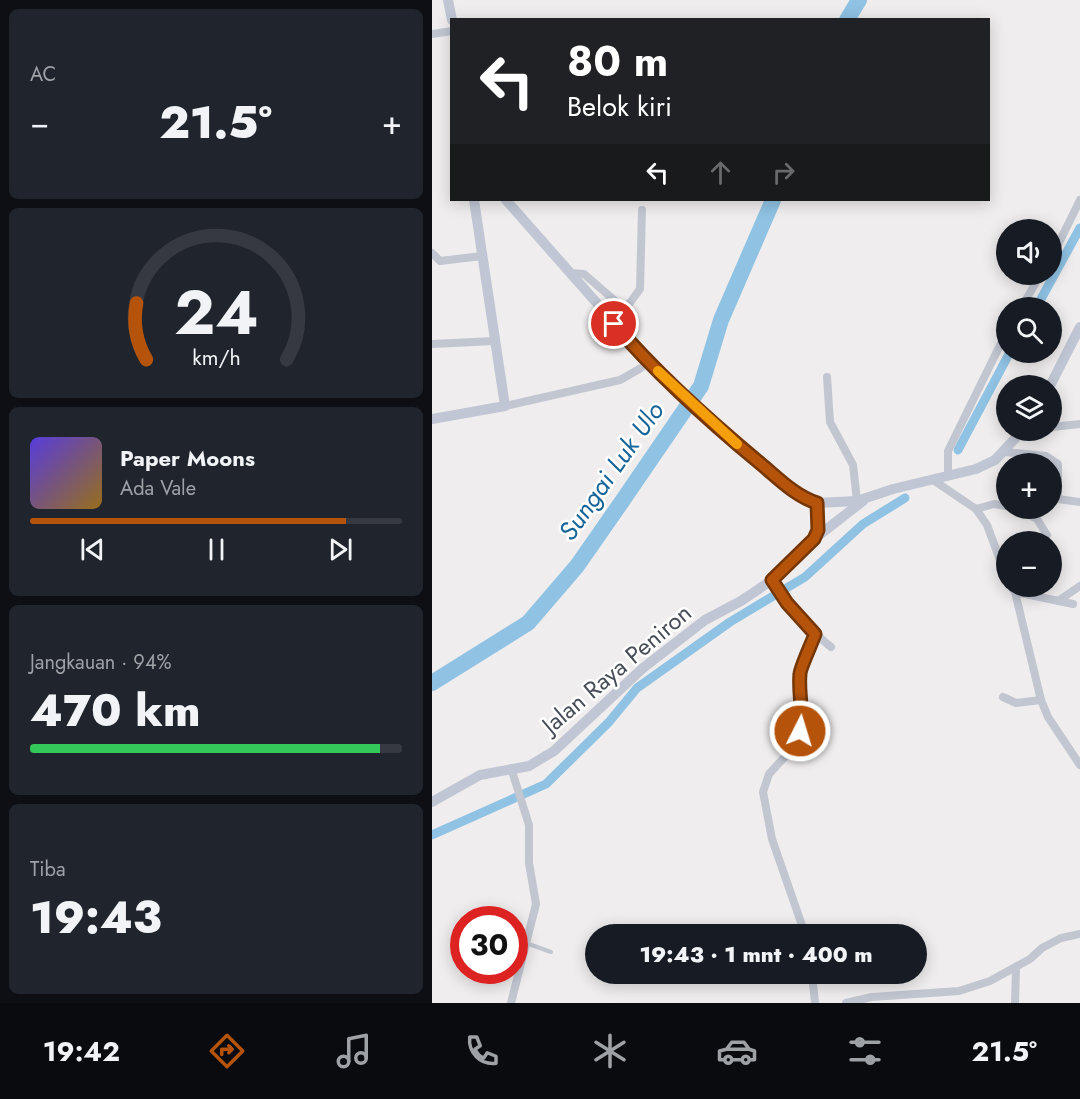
<!DOCTYPE html>
<html lang="id">
<head>
<meta charset="utf-8">
<style>
  :root { --surface:#171b24; --page:#20242c; --text:#f1f3f6; --muted:#9ea1a6; --line:#363941; --accent:#b45309 }
  body { margin:0; font-family:Jost,sans-serif; background:var(--page); color:var(--text); height:100vh; display:flex; flex-direction:column; font-size:22px; white-space:nowrap }
  * { box-sizing:border-box; margin:0 }
  p { font-size:20px; color:var(--muted) }
  .icon { flex:none; width:33px; height:33px; fill:none; stroke:currentColor; stroke-width:2; stroke-linecap:round; stroke-linejoin:round }
  .map { position:relative; flex:1; overflow:hidden }
  .side { display:flex; flex-direction:column; gap:9px; padding:9px; background:#0d0f14; width:432px }
  .side>* { flex:none }
  .banner { position:absolute; left:18px; top:18px; width:540px; height:183px; border-radius:0px; box-shadow:0 3px 15px #0003; background:#202124; color:#fff; overflow:hidden }
  .fabs { position:absolute; left:564px; top:219px; display:grid; gap:12px }
  .fabs a { display:grid; place-items:center; width:66px; height:66px; border-radius:50%; background:var(--surface); box-shadow:0 3px 15px #0003; font-size:30px }
  .speed { position:absolute; left:18px; top:906px; display:flex; gap:12px; font-size:30px; font-weight:700; text-align:center }
  .speed>* { display:grid; place-content:center; width:78px; height:78px; border-radius:50%; background:var(--surface); box-shadow:0 3px 15px #0003; line-height:1 }
  .speed .limit { border:9px solid #d22; background:#fff; color:#111 }
  .pin { position:absolute; display:grid; place-items:center; width:51px; height:51px; color:#fff; margin:-26px; border:3px solid #fff; border-radius:50%; box-shadow:0 2px 6px #0007 }
  .me { position:absolute; width:66px; margin:-33px; rotate:5deg; stroke-linejoin:round; filter:drop-shadow(0 0 4px #0008) }
  .turn { display:flex; align-items:center; gap:21px; height:126px; padding:0 18px; font-size:27px }
  .turn .icon { width:78px; height:78px; stroke-width:2.5 }
  .turn b { display:block; font-size:42px; line-height:51px }
  .lanes { display:flex; align-items:center; height:57px; padding:0 18px; background:#0003; justify-content:center; gap:30px; direction:ltr }
  .lanes .off { opacity:.35 }
  .big { font-size:45px; font-weight:800; line-height:1.1 }
  .side .card { flex:1; display:flex; flex-direction:column; justify-content:center; gap:9px; min-width:0; padding:0 21px; border-radius:9px; background:var(--page) }
  .side .dial { align-items:center; gap:0 }
  .dial svg { height:156px; overflow:visible; fill:none; stroke:var(--line); stroke-width:7; stroke-linecap:round; text-anchor:middle }
  .dial text { fill:var(--text); stroke:none }
  .song { display:flex; align-items:center; gap:18px }
  .cover { width:72px; height:72px; border-radius:9px; background:linear-gradient(135deg,hsl(250 70% 55%),hsl(40 70% 35%)) }
  .played { height:6px; border-radius:3px; background:linear-gradient(90deg,var(--accent) 85%,var(--line) 85%) }
  .keys { display:flex; justify-content:space-around; direction:ltr }
  .heat { display:flex; justify-content:space-between; align-items:center; font-size:33px; direction:ltr }
  .charge { height:9px; border-radius:4px; background:linear-gradient(90deg,#34c759 94%,var(--line) 0) }
  .trip { position:absolute; left:153px; top:924px; width:342px; height:60px; border-radius:30px; background:var(--surface); box-shadow:0 3px 15px #0003; font-weight:800; line-height:60px; text-align:center }
  .tab-bar { display:flex; height:96px; justify-content:space-around; align-items:center; background:#090b0e; color:var(--muted) }
  .tab-bar .icon { width:42px; height:42px }
  .tab-bar .current { color:var(--accent) }
  .tab-bar b { font-size:27px; color:var(--text) }
  main { display:flex; flex:1; min-height:0 }
  .map>svg:first-child { display:block }
  .lines { fill:none; stroke-linecap:round; stroke-linejoin:round }
  .canal { stroke:#8fc2e3; stroke-width:9 }
  .river { stroke:#8fc2e3; stroke-width:16 }
  .lane { stroke:#c1c6d1; stroke-width:4 }
  .street { stroke:#c1c6d1; stroke-width:8 }
  .secondary { stroke:#c1c6d4; stroke-width:10 }
  .route-casing { stroke:#753606; stroke-width:15 }
  .route { stroke:#b45309; stroke-width:10 }
  .slow { stroke:#f59e0b; stroke-width:10 }
  .labels { text-anchor:middle; stroke-width:5; stroke-linejoin:round; paint-order:stroke }
  .street-label { font-size:24px; fill:#474d58; stroke:#fff }
  .water-label { font-size:26px; font-style:italic; fill:#186699; stroke:#fff }
</style>
</head>
<body>
<main>
<section class="side">
<div class="card"><p>AC</p>
<div class="heat"><a>−</a><b class="big">21.5°</b><a>+</a></div>
</div>
<div class="card dial"><svg viewBox="0 0 100 80">
<path d="M14 69A42 42 0 1 1 86 69"/>
<path d="M14 69A42 42 0 0 1 9 40" stroke="#b45309"/>
<text x="50" y="56" font-size="32" font-weight="700">24</text>
<text x="50" y="72" font-size="11">km/h</text>
</svg></div>
<div class="card">
<div class="song"><i class="cover"></i><div><b>Paper Moons</b><p>Ada Vale</p></div></div>
<div class="played"></div>
<div class="keys"><svg class="icon" aria-label="previous" viewBox="0 0 24 24"><path d="M18 5L8 12l10 7zM5 5v14"/></svg><svg class="icon" aria-label="pause" viewBox="0 0 24 24"><path d="M8 5v14M16 5v14"/></svg><svg class="icon" aria-label="next" viewBox="0 0 24 24"><path d="M6 5l10 7-10 7zM19 5v14"/></svg></div>
</div>
<div class="card"><p>Jangkauan · 94%</p><b class="big">470 km</b><div class="charge"></div></div>
<div class="card"><p>Tiba</p><b class="big">19:43</b></div>
</section>
<div class="map">
<svg width="648" height="1003" viewBox="0 0 648 1003">
  <rect width="100%" height="100%" fill="#efeded"/>
  <g class="lines">
    <g class="canal">
      <polyline points="604,308 648,228"/>
      <polyline points="526,450 578,352"/>
      <polyline points="0,835 114,784 177,722 205,688 298,622 373,577 431,524 473,498"/>
    </g>
    <g class="river">
      <polyline points="415,20 427,0"/>
      <polyline points="0,683 96,623 145,566 191,500 269,386 289,320 341,200"/>
    </g>
    <polyline class="lane" points="94,943 119,952"/>
    <g class="street">
      <polyline points="0,34 20,31"/>
      <polyline points="0,253 8,261 50,256"/>
      <polyline points="620,257 648,200"/>
      <polyline points="138,273 152,274 189,306 197,304 208,289 210,210"/>
      <polyline points="589,308 609,274"/>
      <polyline points="0,344 63,341"/>
      <polyline points="395,377 398,422 421,465 425,501"/>
      <polyline points="73,406 188,380 209,368"/>
      <polyline points="620,427 648,424"/>
      <polyline points="572,452 614,456 626,464 626,499 648,502"/>
      <polyline points="516,476 516,451 574,333"/>
      <polyline points="501,480 544,509 555,525 574,576"/>
      <polyline points="586,508 605,519 615,535"/>
      <polyline points="544,509 562,504 574,506"/>
      <path d="M 340,580 C 357,605 375,628 399,647"/>
      <polyline points="579,586 583,592 609,700 616,717 648,765"/>
      <polyline points="583,592 641,604"/>
      <polyline points="626,601 648,586"/>
      <polyline points="571,697 584,703 609,700"/>
      <polyline points="373,934 340,839 331,792 337,774 359,750 368,731 371,716 368,672 374,661 383,634"/>
      <polyline points="380,974 383,1003"/>
      <polyline points="79,1003 104,904 97,863 97,825 79,768"/>
      <polyline points="414,1003 440,997 527,991 558,981 598,959 610,948 629,938 648,934"/>
      <polyline points="583,1003 584,968"/>
    </g>
    <g class="secondary">
      <polyline points="16,0 20,20"/>
      <polyline points="74,200 215,360 292,433 374,500 385,503 425,501 461,489 544,469 563,460 591,430"/>
      <polyline points="618,386 648,327"/>
      <polyline points="0,419 73,406 42,200"/>
      <polyline points="382,538 386,530 385,503"/>
      <polyline points="0,802 48,775 97,766 122,751 211,668 273,620 309,601 340,580 382,539 431,501"/>
    </g>
  </g>
  <g class="lines">
    <defs>
      <path id="route" d="M 182,324 C 226,375 277,421 329,464 C 346,478 363,496 385,503 L 386,530 L 382,539 L 340,580 L 355,603 L 383,634 C 380,643 368,668 368,674 C 366,693 372,711 368,731"/>
    </defs>
    <use href="#route" class="route-casing"/>
    <use href="#route" class="route"/>
    <polyline class="slow" points="226,371 305,444"/>
  </g>
  <g class="labels">
    <g class="street-label">
      <text transform="translate(185 669) rotate(-40)" y="8">Jalan Raya Peniron</text>
    </g>
    <g class="water-label">
      <text transform="translate(179 471) rotate(-55)" y="9">Sungai Luk Ulo</text>
    </g>
  </g>
</svg>
<div class="fabs">
<a><svg class="icon" aria-label="sound" viewBox="0 0 24 24"><path d="M4 9h4l5-4v14l-5-4H4zM17 9q2 3 0 6"/></svg></a>
<a><svg class="icon" aria-label="search" viewBox="0 0 24 24"><circle cx="10" cy="10" r="6"/><path d="M15 15l6 6"/></svg></a>
<a><svg class="icon" aria-label="layers" viewBox="0 0 24 24"><path d="M12 4l9 5-9 5-9-5zM3 14l9 5 9-5"/></svg></a>
<a>+</a>
<a>−</a>
</div>
<div class="speed"><div class="limit">30</div></div>
<div class="pin" style="left:182px;top:324px;background:#d93025"><svg class="icon" aria-label="arrive" viewBox="0 0 24 24"><path d="M6 21V4h12l-3 4 3 4H6"/></svg></div>
<svg class="me" style="left:368px;top:731px" viewBox="-20 -20 40 40"><circle r="17" fill="#b45309" stroke="#fff" stroke-width="3"/><path d="M0-11L8 9 0 5-8 9z" fill="#fff"/></svg>
<div class="trip">19:43 · 1 mnt · 400 m</div>
<div class="banner">
<div class="turn"><svg class="icon" aria-label="left" viewBox="0 0 24 24"><path d="M17 20v-9H6M10 6l-5 5 5 5"/></svg><div><b>80 m</b>Belok kiri</div></div>
<div class="lanes"><svg class="icon" aria-label="left" viewBox="0 0 24 24"><path d="M17 20v-9H6M10 6l-5 5 5 5"/></svg><svg class="icon off" aria-label="ahead" viewBox="0 0 24 24"><path d="M12 20V5M6 11l6-6 6 6"/></svg><svg class="icon off" aria-label="right" viewBox="0 0 24 24"><path d="M7 20v-9h11M14 6l5 5-5 5"/></svg></div>
</div>
</div>
</main>
<nav class="tab-bar">
<b>19:42</b>
<svg class="icon current" aria-label="directions" viewBox="0 0 24 24"><path d="M12 3l9 9-9 9-9-9zM9 14v-3h6M13 9l2 2-2 2"/></svg>
<svg class="icon" aria-label="music" viewBox="0 0 24 24"><path d="M9 18V5l10-2v13"/><circle cx="6" cy="18" r="3"/><circle cx="16" cy="16" r="3"/></svg>
<svg class="icon" aria-label="phone" viewBox="0 0 24 24"><path d="M5 4h4l2 5-3 2q2 4 5 5l2-3 5 2v4C11 20 4 13 5 4z"/></svg>
<svg class="icon" aria-label="climate" viewBox="0 0 24 24"><path d="M12 3v18M4 7l16 10M4 17L20 7"/></svg>
<svg class="icon" aria-label="car" viewBox="0 0 24 24"><path d="M5 17H2v-5l4-1 3-4h7l3 4 3 1v5h-3M9 17h6M6 11h13"/><circle cx="7" cy="17" r="2"/><circle cx="17" cy="17" r="2"/></svg>
<svg class="icon" aria-label="filters" viewBox="0 0 24 24"><path d="M4 7h16M4 17h16"/><circle cx="9" cy="7" r="2"/><circle cx="15" cy="17" r="2"/></svg>
<b>21.5°</b>
</nav>
</body>
</html>
